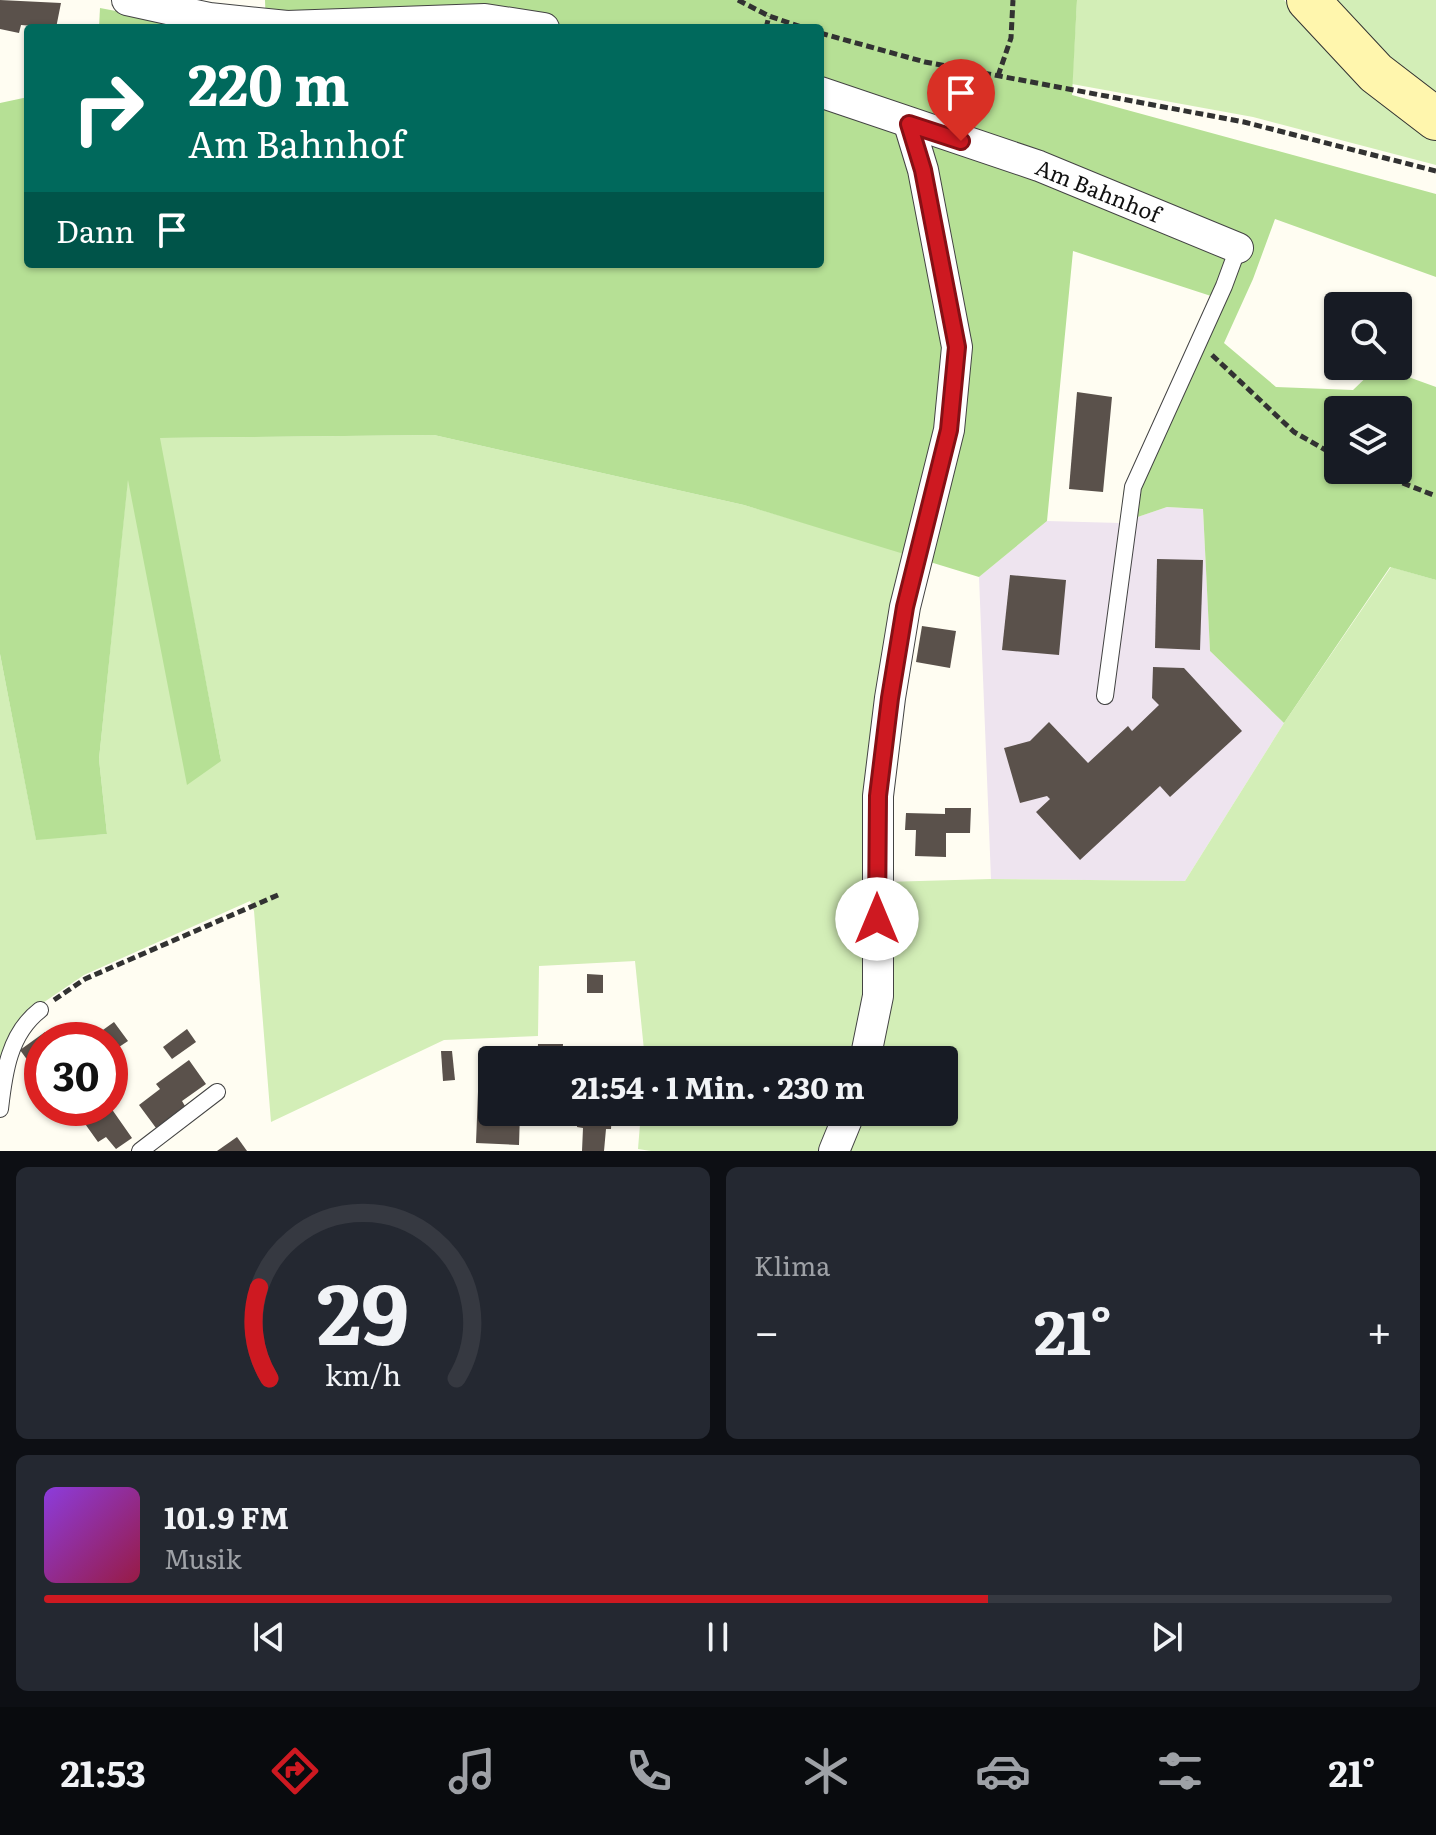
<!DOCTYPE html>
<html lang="de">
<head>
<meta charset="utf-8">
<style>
  :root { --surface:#171b24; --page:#242831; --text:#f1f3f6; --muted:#9ea1a6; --line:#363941; --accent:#ce1921 }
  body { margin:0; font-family:Literata,serif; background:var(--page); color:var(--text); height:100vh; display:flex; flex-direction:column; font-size:30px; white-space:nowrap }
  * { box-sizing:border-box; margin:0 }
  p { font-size:26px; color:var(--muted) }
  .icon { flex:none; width:44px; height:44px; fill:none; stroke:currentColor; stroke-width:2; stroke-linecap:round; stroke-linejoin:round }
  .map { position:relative; height:1151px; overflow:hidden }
  .details { display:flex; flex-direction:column; gap:16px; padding:16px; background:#0d0f14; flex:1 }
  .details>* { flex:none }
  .hud { position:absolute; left:24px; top:24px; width:800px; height:244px; border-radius:8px; box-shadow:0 2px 6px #0004; background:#00695c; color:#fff; overflow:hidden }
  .controls { position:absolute; left:1324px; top:292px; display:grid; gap:16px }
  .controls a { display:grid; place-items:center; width:88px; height:88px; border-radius:8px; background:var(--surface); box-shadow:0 2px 6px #0004; font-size:40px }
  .speed { position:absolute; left:24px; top:1022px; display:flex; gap:16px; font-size:40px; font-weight:700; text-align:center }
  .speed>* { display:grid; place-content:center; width:104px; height:104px; border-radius:50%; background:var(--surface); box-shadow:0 2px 6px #0004; line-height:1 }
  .speed .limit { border:12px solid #d22; background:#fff; color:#111 }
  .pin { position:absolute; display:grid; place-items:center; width:68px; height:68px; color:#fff; margin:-82px -34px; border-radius:50% 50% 50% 0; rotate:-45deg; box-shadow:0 0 8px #0007 }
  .pin .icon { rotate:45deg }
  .me { position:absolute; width:88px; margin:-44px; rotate:0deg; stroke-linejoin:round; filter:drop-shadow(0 0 6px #0008) }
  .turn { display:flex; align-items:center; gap:28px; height:168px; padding:0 32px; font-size:36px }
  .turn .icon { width:104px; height:104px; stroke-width:2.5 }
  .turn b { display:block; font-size:56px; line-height:68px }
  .then { display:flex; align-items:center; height:76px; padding:0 32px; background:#0003; gap:16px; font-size:30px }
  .big { font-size:60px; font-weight:700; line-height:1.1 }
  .details .tile { flex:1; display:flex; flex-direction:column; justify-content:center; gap:12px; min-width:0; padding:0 28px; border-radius:12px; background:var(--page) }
  .details .dial { align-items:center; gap:0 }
  .dial svg { height:208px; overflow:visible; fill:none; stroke:var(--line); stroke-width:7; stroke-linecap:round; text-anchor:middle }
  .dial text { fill:var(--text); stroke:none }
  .song { display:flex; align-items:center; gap:24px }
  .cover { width:96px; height:96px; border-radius:12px; background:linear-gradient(135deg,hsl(270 70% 55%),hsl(340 70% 35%)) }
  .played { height:8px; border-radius:4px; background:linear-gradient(90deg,var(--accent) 70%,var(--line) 70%) }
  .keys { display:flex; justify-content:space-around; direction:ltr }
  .heat { display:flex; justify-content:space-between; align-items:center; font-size:44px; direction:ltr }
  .details .tiles { flex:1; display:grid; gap:16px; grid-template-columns:1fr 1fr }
  .tile:last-child { grid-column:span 2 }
  .trip { position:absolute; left:478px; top:1046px; width:480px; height:80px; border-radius:8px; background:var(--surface); box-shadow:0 2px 6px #0004; font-weight:700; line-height:80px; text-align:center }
  .menu { display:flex; height:128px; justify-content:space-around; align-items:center; background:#090b0e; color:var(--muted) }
  .menu .icon { width:56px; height:56px }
  .menu .on { color:var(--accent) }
  .menu b { font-size:36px; color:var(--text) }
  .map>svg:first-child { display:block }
  .industrial { fill:#eee4ef }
  .green { fill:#d3eeb7 }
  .forest { fill:#b6e095; fill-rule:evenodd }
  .building { fill:#5a514b }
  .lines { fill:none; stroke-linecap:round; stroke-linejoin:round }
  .lane-casing { stroke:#434343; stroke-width:18 }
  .street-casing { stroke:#434343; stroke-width:32 }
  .secondary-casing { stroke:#323232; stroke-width:44 }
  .path { stroke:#323232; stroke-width:5; stroke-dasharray:8 4; stroke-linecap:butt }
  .lane { stroke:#fff; stroke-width:16 }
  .street { stroke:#fff; stroke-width:30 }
  .secondary { stroke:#fff6ad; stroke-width:42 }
  .route-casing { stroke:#861015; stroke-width:20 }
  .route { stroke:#ce1921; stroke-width:14 }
  .labels { text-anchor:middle; stroke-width:8; stroke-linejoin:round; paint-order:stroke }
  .street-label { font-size:22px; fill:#101010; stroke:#fff }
</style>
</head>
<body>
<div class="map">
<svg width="1436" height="1151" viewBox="0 0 1436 1151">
  <rect width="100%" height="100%" fill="#fffdf2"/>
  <polygon class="industrial" points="1167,507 1203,509 1210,651 1284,723 1185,881 991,879 979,577 1047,521 1120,523"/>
  <g class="green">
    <polygon points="1077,0 1284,0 1358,80 1436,139 1436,165 1253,117 1072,84"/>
    <polygon points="1323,0 1436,0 1436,108"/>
    <polygon points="434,435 744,505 906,553 868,999 855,1060 645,1060 635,961 539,966 538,1036 444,1040 271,1122 254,911 250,901 84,975 25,1015 0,1083 0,654 36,839 107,834 99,759 128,476 221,761 159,438"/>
    <polygon points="1391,567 1436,580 1436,1151 843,1151 858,1112 944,1112 944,1060 872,1060 884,882 991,879 1185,881 1284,723"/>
    <polygon points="641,1112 841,1112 826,1151 651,1151 638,1149"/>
  </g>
  <g class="forest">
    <path d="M 265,0 L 1077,0 L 1072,95 L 1436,194 L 1436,277 L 1275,219 L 1253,279 L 1224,343 L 1276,387 L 1353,390 L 1378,366 L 1436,387 L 1436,580 L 1390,567 L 1284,723 L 1210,651 L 1203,509 L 1167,507 L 1120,523 L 1124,488 L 1211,296 L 1073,251 L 1047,521 L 979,577 L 744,505 L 434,435 L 160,438 L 221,761 L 187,785 L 128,480 L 99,759 L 107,834 L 36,840 L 0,654 L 0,103 L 28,97 L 28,264 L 820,264 L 820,28 L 266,28 ZM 1338,410 L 1398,410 L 1398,470 L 1338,470 Z"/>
    <polygon points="100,8 205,28 99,28"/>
  </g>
  <g class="building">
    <polygon points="0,0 61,3 56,28 21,25 19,33 0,29"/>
    <polygon points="1077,392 1112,397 1103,492 1069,489"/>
    <polygon points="1157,559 1203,560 1200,650 1155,648"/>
    <polygon points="1010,575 1066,580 1059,655 1002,650"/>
    <polygon points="922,626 956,631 950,668 916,662"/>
    <polygon points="1153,667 1184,668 1242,731 1170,797 1160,786 1080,860 1036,812 1050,799 1047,796 1020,803 1004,748 1030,741 1049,722 1088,763 1128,726 1132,731 1159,705 1152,698"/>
    <polygon points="945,808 971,808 970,833 946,833 946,857 915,856 916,830 905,830 906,813 945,814"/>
    <polygon points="587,974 603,975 603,993 587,993"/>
    <polygon points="114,1022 128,1041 110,1053 110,1040 89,1040"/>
    <polygon points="187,1029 196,1042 172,1059 163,1047"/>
    <polygon points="45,1032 50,1040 42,1040 42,1080 20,1050"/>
    <polygon points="538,1044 563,1044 562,1060 537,1060"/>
    <polygon points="441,1051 452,1051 455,1080 443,1081"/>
    <polygon points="189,1060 206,1084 182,1101 185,1106 156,1128 139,1105 160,1089 156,1084"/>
    <polygon points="479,1066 492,1066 492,1112 520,1112 519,1145 476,1143"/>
    <polygon points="87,1108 111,1108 132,1138 116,1149 106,1137 98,1142 78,1114"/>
    <polygon points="578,1112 612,1112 611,1129 606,1129 604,1151 582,1151 583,1128 577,1127"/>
    <polygon points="237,1137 247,1151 217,1151"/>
  </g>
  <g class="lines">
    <defs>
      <g id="lane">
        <polyline points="1105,696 1133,487 1224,286 1238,248"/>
        <path d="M 0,1109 C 4,1073 9,1034 40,1010"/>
        <polyline points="140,1151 217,1092"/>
      </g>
      <g id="street">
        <polyline points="127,0 209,18 287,26 485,19 544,28"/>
        <polyline points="820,92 1039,166 1238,248"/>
        <polyline points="865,1060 878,996 878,796 890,698 905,607 949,430 957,347 923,170 909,124"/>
        <polyline points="834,1151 850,1112"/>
      </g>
      <polyline id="secondary" points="1308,0 1376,73 1436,119"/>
    </defs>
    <use href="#lane" class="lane-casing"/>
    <use href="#street" class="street-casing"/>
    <use href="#secondary" class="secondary-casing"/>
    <g class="path">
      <polyline points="738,0 769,16 804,28"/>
      <polyline points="766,28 769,16"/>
      <polyline points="820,33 925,62 1244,122 1436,171"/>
      <polyline points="998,76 1011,38 1013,0"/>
      <polyline points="1212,355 1294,432 1338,457"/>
      <polyline points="1369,470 1436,496"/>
      <polyline points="54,1000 85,979 278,895"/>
    </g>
    <use href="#lane" class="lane"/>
    <use href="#street" class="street"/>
    <use href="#secondary" class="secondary"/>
  </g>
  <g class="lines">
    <defs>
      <polyline id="route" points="877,919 878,796 890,698 905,607 949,430 957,347 923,170 909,124 961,141"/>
    </defs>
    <use href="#route" class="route-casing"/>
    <use href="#route" class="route"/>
  </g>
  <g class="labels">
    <g class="street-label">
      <text transform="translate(1098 191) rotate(22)" y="8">Am Bahnhof</text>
    </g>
  </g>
</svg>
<div class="controls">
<a><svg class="icon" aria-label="search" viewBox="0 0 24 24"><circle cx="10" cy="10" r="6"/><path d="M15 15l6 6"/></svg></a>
<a><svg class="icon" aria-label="layers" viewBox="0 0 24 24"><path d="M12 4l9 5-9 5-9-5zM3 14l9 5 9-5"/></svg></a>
</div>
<div class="speed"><div class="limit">30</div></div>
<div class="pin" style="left:961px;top:141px;background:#d93025"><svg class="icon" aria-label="arrive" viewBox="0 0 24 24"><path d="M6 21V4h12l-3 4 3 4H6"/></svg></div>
<svg class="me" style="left:877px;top:919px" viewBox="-20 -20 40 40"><circle r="19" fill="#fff"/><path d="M0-13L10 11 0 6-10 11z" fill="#ce1921"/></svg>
<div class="trip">21:54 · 1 Min. · 230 m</div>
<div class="hud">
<div class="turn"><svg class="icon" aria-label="right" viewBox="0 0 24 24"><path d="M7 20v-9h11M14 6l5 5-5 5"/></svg><div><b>220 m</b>Am Bahnhof</div></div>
<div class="then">Dann<svg class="icon" aria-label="arrive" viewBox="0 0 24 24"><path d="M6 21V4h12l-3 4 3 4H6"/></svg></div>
</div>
</div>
<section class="details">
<div class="tiles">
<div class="tile dial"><svg viewBox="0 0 100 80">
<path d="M14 69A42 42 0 1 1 86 69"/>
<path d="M14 69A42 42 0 0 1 10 34" stroke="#ce1921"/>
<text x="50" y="56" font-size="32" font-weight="700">29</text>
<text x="50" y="72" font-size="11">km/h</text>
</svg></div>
<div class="tile"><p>Klima</p>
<div class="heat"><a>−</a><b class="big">21°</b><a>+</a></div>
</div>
<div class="tile">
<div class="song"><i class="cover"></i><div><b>101.9 FM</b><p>Musik</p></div></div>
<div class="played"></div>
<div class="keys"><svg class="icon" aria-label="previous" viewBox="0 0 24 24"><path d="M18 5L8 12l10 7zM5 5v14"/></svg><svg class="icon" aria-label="pause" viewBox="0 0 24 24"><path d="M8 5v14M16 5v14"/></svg><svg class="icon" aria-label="next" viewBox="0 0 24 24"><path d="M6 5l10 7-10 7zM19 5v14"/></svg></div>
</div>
</div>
</section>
<nav class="menu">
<b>21:53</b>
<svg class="icon on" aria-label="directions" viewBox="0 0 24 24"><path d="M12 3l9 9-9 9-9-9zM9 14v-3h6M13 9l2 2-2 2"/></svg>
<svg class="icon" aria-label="music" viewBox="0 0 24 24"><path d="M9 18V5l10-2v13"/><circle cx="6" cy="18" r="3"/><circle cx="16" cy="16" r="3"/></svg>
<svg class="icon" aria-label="phone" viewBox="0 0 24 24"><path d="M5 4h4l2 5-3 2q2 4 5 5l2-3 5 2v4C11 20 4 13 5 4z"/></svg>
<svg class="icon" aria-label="climate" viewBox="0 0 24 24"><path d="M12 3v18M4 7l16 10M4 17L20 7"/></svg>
<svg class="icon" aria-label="car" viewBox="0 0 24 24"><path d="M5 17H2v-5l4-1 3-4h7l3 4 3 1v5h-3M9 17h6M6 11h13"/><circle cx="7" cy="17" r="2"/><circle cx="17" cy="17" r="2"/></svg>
<svg class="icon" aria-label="filters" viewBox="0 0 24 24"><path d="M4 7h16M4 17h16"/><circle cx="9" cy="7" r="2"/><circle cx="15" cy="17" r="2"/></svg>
<b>21°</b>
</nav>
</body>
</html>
